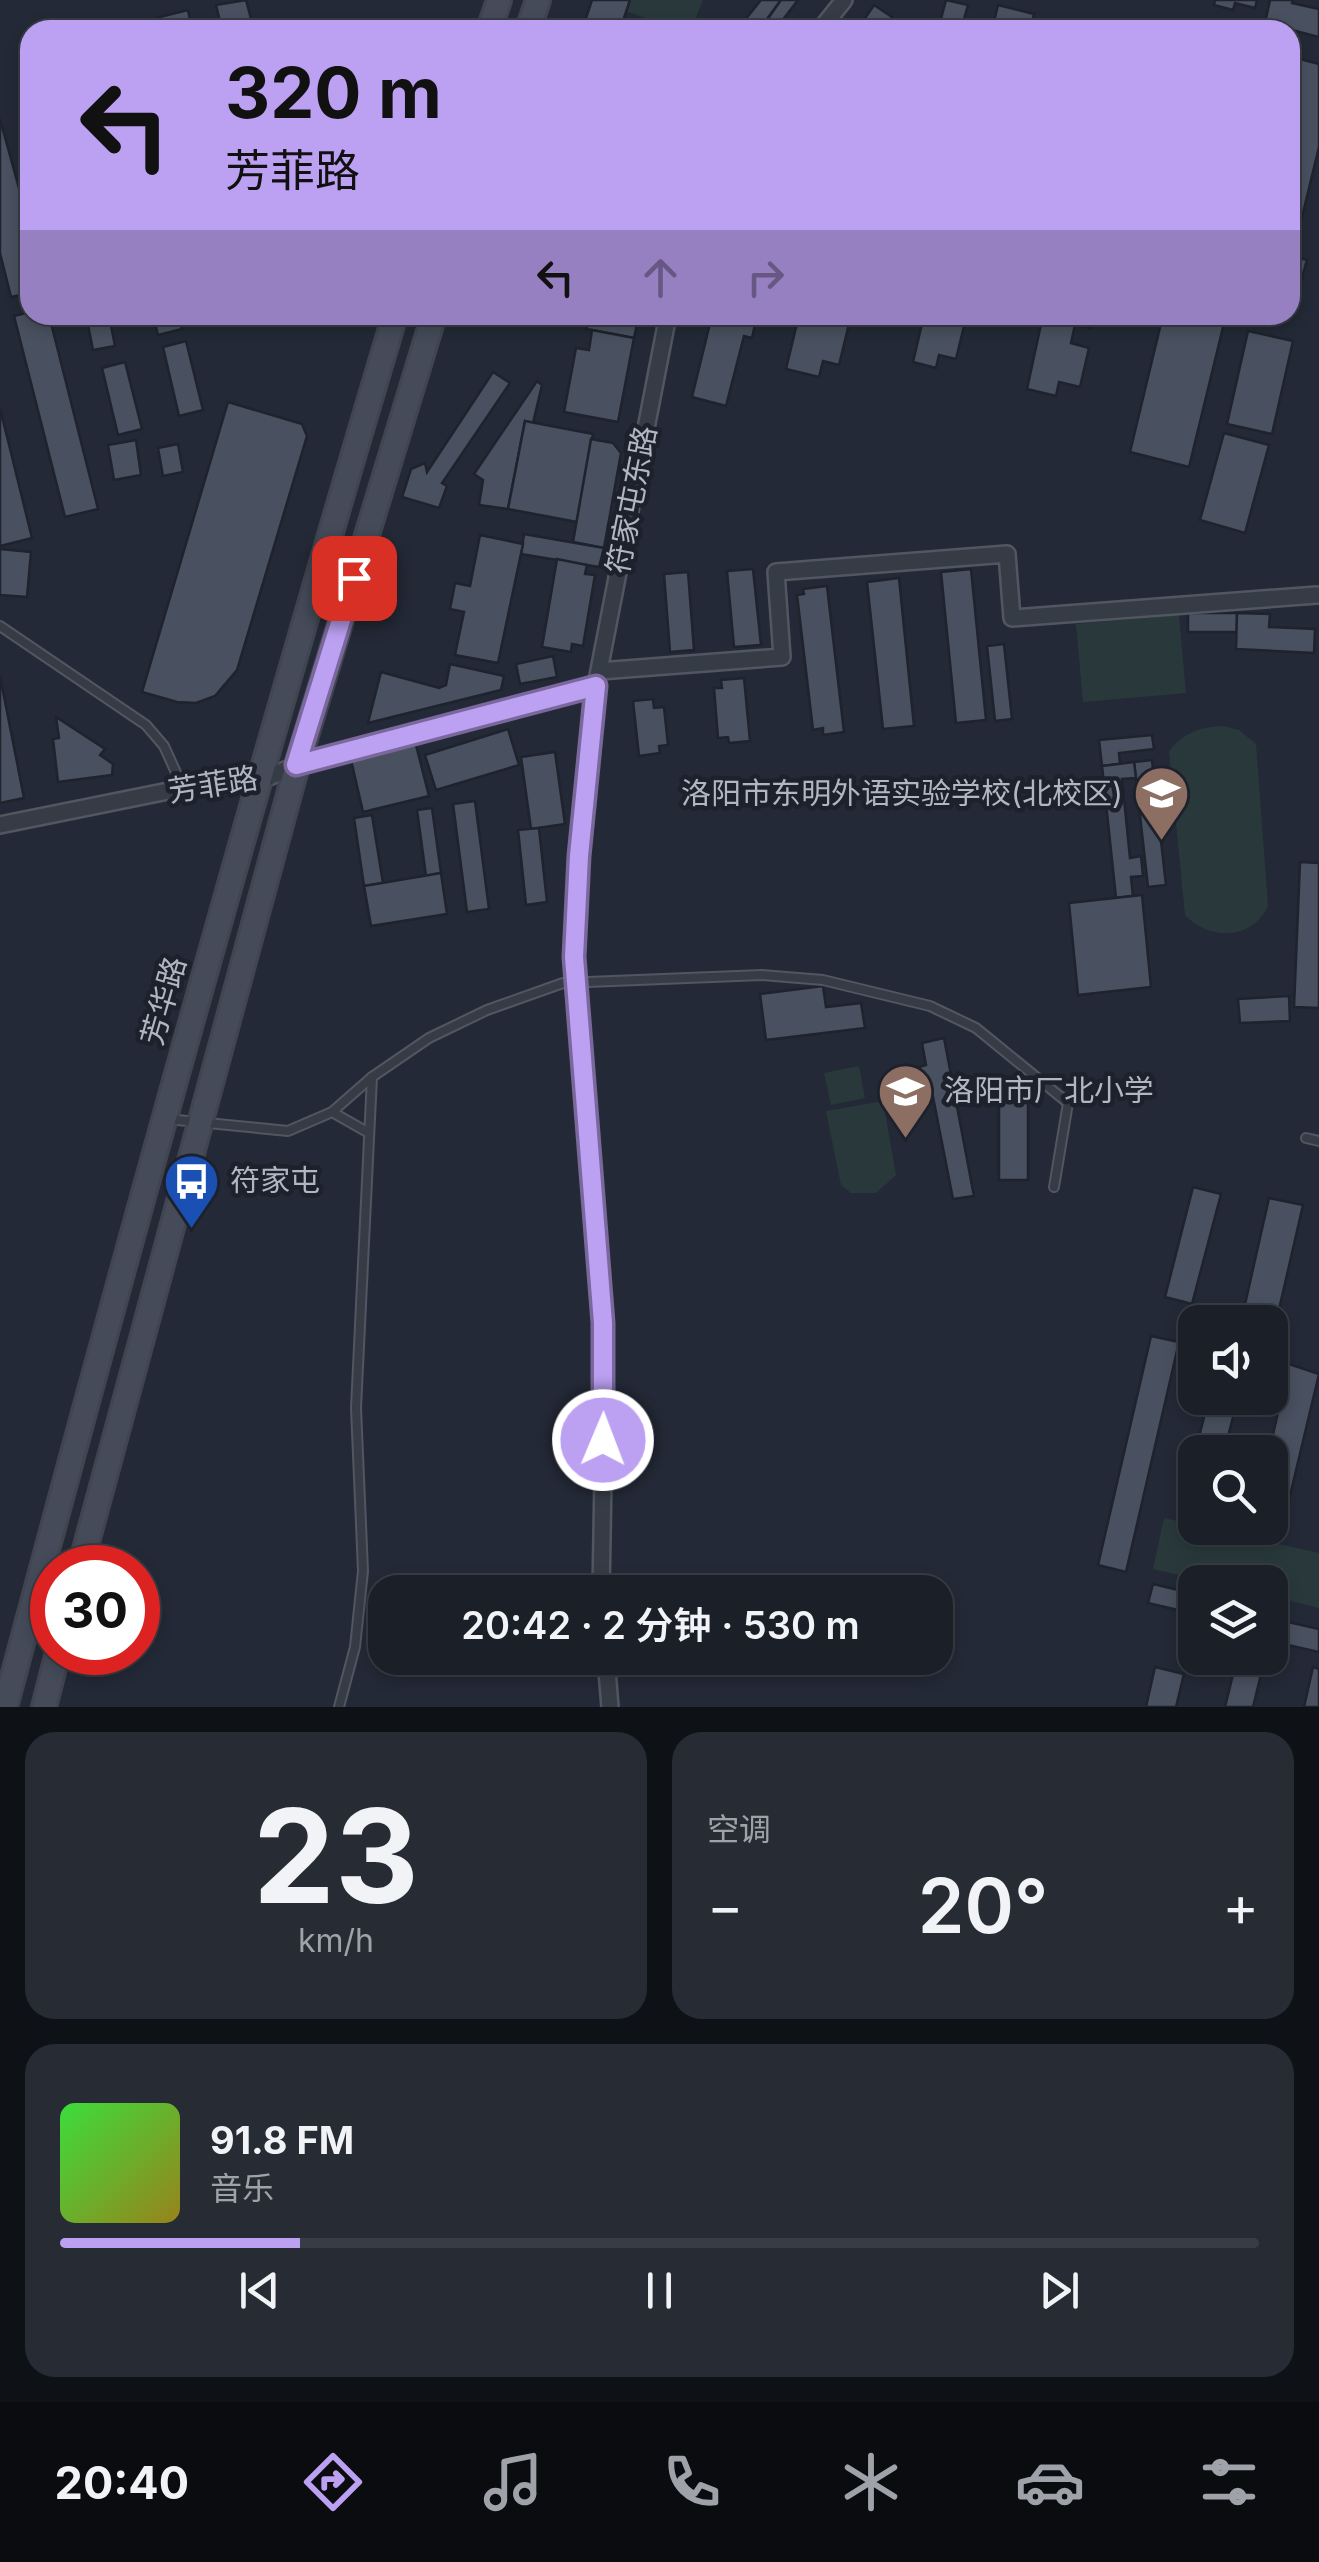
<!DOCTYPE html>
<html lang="zh">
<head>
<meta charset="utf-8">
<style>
  :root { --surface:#1a1f28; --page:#272c34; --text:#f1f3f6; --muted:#9fa2a8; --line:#383d45; --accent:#bca0f2 }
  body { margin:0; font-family:Inter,"Noto Sans SC",sans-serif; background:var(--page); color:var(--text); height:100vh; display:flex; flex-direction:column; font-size:38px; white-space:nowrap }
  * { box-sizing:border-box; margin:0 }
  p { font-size:32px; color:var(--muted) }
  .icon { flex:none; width:55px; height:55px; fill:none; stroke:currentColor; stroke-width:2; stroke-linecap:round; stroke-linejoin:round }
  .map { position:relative; height:1707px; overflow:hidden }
  .sheet { display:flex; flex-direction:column; gap:25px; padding:25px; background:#0e1116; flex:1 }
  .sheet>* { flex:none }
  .top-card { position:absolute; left:20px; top:20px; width:1280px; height:305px; border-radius:30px; box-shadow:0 5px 15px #0003,0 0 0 2px var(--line); background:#bca0f2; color:#111; overflow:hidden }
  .buttons { position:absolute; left:1178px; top:1305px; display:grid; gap:20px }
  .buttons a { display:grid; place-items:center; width:110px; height:110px; border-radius:20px; background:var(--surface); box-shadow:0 5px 15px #0003,0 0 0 2px var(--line); font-size:50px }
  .speed { position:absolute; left:30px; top:1545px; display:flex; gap:20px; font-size:50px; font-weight:700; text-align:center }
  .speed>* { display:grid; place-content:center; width:130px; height:130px; border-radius:50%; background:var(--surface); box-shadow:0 5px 15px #0003,0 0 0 2px var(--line); line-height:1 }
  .speed .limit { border:15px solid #d22; background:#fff; color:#111 }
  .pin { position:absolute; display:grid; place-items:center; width:85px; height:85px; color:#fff; margin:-42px; border-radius:20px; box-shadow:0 5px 15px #0006 }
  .me { position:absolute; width:110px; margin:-55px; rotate:1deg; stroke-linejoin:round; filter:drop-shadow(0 0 8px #0008) }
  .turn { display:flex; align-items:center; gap:35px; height:210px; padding:0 40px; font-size:45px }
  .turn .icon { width:130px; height:130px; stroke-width:2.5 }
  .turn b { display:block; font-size:70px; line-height:85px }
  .lanes { display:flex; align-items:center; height:95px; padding:0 40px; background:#0003; justify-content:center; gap:50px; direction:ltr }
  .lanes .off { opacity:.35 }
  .big { font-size:75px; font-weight:600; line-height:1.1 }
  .sheet .card { flex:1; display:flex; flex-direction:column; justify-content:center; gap:15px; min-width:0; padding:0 35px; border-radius:30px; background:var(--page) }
  .sheet .dial { align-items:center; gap:0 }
  .dial b { font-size:130px; line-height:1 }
  .song { display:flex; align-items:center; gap:30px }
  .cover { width:120px; height:120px; border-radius:15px; background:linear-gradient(135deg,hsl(120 70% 55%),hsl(50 70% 35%)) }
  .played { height:10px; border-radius:5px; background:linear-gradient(90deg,var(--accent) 20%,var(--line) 20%) }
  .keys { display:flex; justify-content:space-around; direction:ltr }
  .heat { display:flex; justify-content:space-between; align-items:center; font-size:55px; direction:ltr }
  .sheet .tiles { flex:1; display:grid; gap:25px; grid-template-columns:1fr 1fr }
  .card:last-child { grid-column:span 2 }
  .trip { position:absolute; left:368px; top:1575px; width:585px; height:100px; border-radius:30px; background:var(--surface); box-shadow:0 5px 15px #0003,0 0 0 2px var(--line); font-weight:600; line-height:100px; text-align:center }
  .dock { display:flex; height:160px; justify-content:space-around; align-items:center; background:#0a0c10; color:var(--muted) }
  .dock .icon { width:70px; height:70px }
  .dock .selected { color:var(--accent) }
  .dock b { font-size:45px; color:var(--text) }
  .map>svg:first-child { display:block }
  .green { fill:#29393b }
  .building { fill:#49505f; stroke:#1e232d; stroke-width:2.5 }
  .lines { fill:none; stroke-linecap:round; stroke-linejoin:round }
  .service-casing { stroke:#515661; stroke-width:12 }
  .minor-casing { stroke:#515661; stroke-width:20 }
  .secondary-casing { stroke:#404550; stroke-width:28 }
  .service { stroke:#363c46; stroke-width:8 }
  .minor { stroke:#363c46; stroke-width:15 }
  .secondary { stroke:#454b59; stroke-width:22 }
  .route-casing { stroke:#7a689d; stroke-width:25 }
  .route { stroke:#bca0f2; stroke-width:18 }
  .labels { text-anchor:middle; stroke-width:9; stroke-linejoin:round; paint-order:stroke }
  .street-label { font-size:30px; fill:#b1b6c3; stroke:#1c212b }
  .poi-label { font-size:30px; fill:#b1b6c3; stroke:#1c212b; text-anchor:start }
</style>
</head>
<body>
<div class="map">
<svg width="1319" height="1707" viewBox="0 0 1319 1707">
  <rect width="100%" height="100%" fill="#232936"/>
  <g class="green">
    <polygon points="630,0 703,0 691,30 678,30 626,11"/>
    <polygon points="1179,615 1186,693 1083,702 1076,624"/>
    <path d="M 1223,726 L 1239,730 L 1256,744 L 1268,906 C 1252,940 1209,941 1185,915 L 1169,751 C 1183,733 1200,727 1223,726 Z"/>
    <polygon points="859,1066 865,1098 831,1105 824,1073"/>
    <polygon points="883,1101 896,1175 876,1193 851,1193 841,1185 826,1111"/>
    <polygon points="1164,1518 1319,1553 1319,1608 1270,1596 1270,1582 1210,1582 1153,1569"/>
  </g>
  <g class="building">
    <polygon points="246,0 254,30 222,30 216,5"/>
    <polygon points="592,0 630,0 620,30 582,30"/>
    <polygon points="761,0 781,0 759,30 737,30"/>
    <polygon points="781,0 798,0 775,30 760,30"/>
    <polygon points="946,0 968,5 961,30 938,30"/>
    <polygon points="1215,0 1257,0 1255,8 1235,3 1233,10 1214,5"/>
    <polygon points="1270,0 1293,0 1292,3 1319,9 1319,37 1265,23"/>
    <polygon points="874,5 892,17 883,30 857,30"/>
    <polygon points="998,5 1034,14 1030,30 992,30"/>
    <polygon points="188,10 192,30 159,30 156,18"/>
    <polygon points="1300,59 1319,64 1319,147 1295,246 1290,245 1290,99"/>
    <polygon points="0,119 30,228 30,293 11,297 0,253"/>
    <polygon points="1291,256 1307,260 1292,312 1290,312"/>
    <polygon points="30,312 49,315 98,509 65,517 14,316"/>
    <polygon points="86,315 109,315 115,346 93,350"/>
    <polygon points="153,315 179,315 182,329 158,335"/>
    <polygon points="594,315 639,315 634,338 586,329"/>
    <polygon points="712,315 757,315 752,338 744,336 726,406 692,397"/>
    <polygon points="799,315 834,315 833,320 849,324 839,365 823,361 819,377 786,369"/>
    <polygon points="924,315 951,315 950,319 965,322 956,359 939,355 936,368 913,362"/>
    <polygon points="1043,315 1094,315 1091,328 1075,325 1071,343 1089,348 1080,387 1059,382 1056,396 1027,389"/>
    <polygon points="1163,315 1226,315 1189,467 1130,452"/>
    <polygon points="592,330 634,338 618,422 564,412 576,348 589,350"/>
    <polygon points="1248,331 1293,341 1272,434 1227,424"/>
    <polygon points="186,341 203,410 179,416 163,347"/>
    <polygon points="125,362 142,429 118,435 102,368"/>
    <polygon points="493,372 510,383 442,483 447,486 439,508 402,497 411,469 425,463 427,472"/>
    <polygon points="537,381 542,385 533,423 525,421 508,509 479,505 483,480 474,474"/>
    <polygon points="228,402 302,424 307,436 237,670 215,696 196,703 177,702 142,692"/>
    <polygon points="0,408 32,538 0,546"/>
    <polygon points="525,421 593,434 577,522 508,509"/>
    <polygon points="1224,433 1269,445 1245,533 1200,520"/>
    <polygon points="591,439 613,443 621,453 604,548 573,542"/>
    <polygon points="136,440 141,475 114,480 108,445"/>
    <polygon points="178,444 183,472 163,476 158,448"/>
    <polygon points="524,534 604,548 599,567 521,554"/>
    <polygon points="480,535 523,544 498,663 455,655 464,612 450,609 455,583 470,586"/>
    <polygon points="0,549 31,552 27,597 0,595"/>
    <polygon points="557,559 587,565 585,574 595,575 583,646 572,644 571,652 542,647"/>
    <polygon points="753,569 761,645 734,647 727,571"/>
    <polygon points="971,569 986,720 956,723 941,572"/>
    <polygon points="688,572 694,650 670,652 664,574"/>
    <polygon points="899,578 914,726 883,729 867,582"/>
    <polygon points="827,586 844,732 823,735 823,728 813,730 797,595 804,594 803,589"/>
    <rect x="1188" y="613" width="49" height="19"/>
    <polygon points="1237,613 1270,614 1269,627 1315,629 1314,653 1236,649"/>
    <polygon points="1004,644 1012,719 995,721 987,646"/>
    <polygon points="553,656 557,677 520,684 516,664"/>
    <polygon points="450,664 504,676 501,690 368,723 381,672 439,688 446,685"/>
    <polygon points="0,676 24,798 0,803"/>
    <polygon points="744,678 750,741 729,743 728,737 718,738 714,688 722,688 721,680"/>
    <polygon points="653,699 654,708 664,707 668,745 659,746 660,753 639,756 633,701"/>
    <polygon points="56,717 105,749 100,755 113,764 112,775 58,782 53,739 59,738"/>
    <polygon points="508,729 519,765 436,790 425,755"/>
    <polygon points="1152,735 1154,749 1119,753 1120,764 1102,766 1099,740"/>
    <polygon points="416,745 429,796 363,812 351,760"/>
    <polygon points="555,752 565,824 531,829 521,757"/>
    <polygon points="1152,760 1166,885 1148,887 1134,762"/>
    <polygon points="1134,762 1136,778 1122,779 1130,858 1141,856 1143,876 1131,877 1133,896 1116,898 1102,766"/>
    <polygon points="475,801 489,909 467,912 453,804"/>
    <polygon points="432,808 441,873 426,876 417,810"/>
    <polygon points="372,815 383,883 364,886 354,818"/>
    <polygon points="539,828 547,902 526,905 518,830"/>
    <polygon points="1300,862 1319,863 1319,1008 1294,1007"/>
    <polygon points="441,873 447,914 371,926 364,886"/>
    <polygon points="1142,895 1151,987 1078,995 1069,903"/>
    <polygon points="823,986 826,1007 861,1003 865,1028 766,1040 760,994"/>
    <polygon points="1289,996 1290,1021 1240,1023 1238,999"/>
    <polygon points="944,1038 974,1196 953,1199 932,1092 924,1093 919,1067 926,1065 922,1043"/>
    <rect x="999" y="1080" width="29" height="100"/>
    <polygon points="1193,1187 1221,1194 1192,1304 1165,1297"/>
    <polygon points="1269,1198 1303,1205 1272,1340 1270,1322 1241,1322"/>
    <polygon points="1151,1336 1179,1342 1126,1572 1098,1565"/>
    <polygon points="1289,1364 1319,1374 1283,1525 1270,1522 1269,1452"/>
    <polygon points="1209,1398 1238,1398 1224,1452 1195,1452"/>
    <polygon points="1195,1454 1195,1503 1184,1501"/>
    <polygon points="1153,1584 1195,1594 1195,1614 1148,1603"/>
    <polygon points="1270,1618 1319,1629 1319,1652 1270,1641"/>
    <polygon points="1237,1658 1265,1658 1253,1707 1225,1707"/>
    <polygon points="1155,1667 1184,1674 1176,1707 1146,1707"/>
    <polygon points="1313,1667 1319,1669 1319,1707 1304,1707"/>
  </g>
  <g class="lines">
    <defs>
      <g id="service">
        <polyline points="0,626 146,725 164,746 183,788"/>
        <polyline points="332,1112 369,1133"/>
        <polyline points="167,1119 288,1131 332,1112 372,1077 429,1038 487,1010 563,983 762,975 823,980 930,1006 976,1028 1068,1103 1054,1187"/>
        <polyline points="1306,1138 1319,1141"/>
        <polyline points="339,1707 355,1647 363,1571 356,1408 372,1077"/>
      </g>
      <g id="minor">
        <polyline points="820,30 844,0"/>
        <polyline points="600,671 782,657 776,572 1007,554 1012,618 1317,595"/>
        <polyline points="0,825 183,788 257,782 297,765 596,686"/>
        <polyline points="601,1592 605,1362 575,980 579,856 596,686 668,315"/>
        <polyline points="606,1658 610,1707"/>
      </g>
      <g id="secondary">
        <polyline points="489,30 499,0"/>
        <polyline points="528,30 538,0"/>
        <polyline points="80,1568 297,765 434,315"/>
        <path d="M 5,1707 C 129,1241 257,777 395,315"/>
        <polyline points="44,1707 58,1652"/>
      </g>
    </defs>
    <use href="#service" class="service-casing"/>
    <use href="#minor" class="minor-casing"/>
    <use href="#secondary" class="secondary-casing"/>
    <use href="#service" class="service"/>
    <use href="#minor" class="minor"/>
    <use href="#secondary" class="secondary"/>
  </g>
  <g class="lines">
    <defs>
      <polyline id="route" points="354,578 296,765 596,686 579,856 574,957 603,1323 603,1440"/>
    </defs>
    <use href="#route" class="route-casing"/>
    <use href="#route" class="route"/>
  </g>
  <defs>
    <symbol id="school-pin" viewBox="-11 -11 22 30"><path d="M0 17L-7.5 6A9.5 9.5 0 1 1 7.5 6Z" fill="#8d6e63" stroke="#1c212b"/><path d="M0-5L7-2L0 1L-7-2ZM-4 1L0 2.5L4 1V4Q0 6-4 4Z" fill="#fff"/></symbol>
    <symbol id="bus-pin" viewBox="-11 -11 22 30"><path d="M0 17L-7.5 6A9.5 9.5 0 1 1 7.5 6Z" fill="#1a4fb4" stroke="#1c212b"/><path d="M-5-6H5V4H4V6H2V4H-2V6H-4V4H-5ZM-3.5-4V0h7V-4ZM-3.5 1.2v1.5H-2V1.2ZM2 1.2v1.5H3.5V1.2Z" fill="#fff"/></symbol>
  </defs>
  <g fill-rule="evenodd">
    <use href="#school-pin" x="1130" y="762" width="63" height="86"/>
    <use href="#school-pin" x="874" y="1060" width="63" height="86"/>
    <use href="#bus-pin" x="160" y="1150" width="63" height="86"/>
  </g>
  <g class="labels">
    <g class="street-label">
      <text transform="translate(632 500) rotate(-79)" y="10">符家屯东路</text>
      <text transform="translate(213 785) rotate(-9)" y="10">芳菲路</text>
      <text transform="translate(164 1001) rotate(-74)" y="10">芳华路</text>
    </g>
    <g class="poi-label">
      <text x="1123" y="804" text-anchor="end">洛阳市东明外语实验学校(北校区)</text>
      <text x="944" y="1101">洛阳市厂北小学</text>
      <text x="230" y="1191">符家屯</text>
    </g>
  </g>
</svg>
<div class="buttons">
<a><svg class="icon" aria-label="sound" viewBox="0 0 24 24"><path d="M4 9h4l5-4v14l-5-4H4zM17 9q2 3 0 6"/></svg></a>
<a><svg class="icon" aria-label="search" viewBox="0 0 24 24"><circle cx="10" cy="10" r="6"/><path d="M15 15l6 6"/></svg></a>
<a><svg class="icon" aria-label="layers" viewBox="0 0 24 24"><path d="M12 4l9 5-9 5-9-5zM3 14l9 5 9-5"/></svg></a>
</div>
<div class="speed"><div class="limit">30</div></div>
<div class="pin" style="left:354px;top:578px;background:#d93025"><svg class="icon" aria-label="arrive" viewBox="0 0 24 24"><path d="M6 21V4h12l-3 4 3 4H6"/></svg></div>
<svg class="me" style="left:603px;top:1440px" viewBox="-20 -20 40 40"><circle r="17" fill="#bca0f2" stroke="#fff" stroke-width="3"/><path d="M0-11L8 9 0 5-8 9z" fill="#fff"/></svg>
<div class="trip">20:42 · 2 分钟 · 530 m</div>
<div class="top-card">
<div class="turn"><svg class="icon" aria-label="left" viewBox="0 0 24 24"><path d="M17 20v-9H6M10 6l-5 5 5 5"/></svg><div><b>320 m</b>芳菲路</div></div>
<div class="lanes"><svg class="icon" aria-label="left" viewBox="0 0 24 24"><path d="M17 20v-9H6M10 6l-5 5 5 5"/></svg><svg class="icon off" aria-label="ahead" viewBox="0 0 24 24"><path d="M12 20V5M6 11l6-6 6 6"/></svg><svg class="icon off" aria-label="right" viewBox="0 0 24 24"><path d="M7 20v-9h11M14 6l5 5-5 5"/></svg></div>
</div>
</div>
<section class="sheet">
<div class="tiles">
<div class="card dial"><b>23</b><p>km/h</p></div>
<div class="card"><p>空调</p>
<div class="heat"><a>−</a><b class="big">20°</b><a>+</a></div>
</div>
<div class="card">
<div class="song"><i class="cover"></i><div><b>91.8 FM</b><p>音乐</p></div></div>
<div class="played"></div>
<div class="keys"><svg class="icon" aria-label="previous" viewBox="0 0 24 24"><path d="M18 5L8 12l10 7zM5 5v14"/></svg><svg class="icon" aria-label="pause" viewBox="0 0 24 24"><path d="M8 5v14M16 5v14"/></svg><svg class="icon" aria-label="next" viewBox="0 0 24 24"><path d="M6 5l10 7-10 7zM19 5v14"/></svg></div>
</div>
</div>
</section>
<nav class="dock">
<b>20:40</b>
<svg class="icon selected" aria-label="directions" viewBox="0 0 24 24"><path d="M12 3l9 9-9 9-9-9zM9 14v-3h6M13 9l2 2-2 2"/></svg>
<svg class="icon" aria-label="music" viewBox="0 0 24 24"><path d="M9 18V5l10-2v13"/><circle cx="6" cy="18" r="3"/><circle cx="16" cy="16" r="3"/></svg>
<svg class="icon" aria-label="phone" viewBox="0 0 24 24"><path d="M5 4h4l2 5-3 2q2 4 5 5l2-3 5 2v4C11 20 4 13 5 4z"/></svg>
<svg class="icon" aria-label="climate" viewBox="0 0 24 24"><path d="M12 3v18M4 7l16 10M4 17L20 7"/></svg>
<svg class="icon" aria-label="car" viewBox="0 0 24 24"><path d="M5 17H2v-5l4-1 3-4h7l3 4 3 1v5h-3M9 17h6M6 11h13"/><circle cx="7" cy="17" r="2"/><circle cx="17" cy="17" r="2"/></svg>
<svg class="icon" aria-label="filters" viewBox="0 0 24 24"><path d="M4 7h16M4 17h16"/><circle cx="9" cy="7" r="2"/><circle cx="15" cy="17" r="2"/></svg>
</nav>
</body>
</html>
